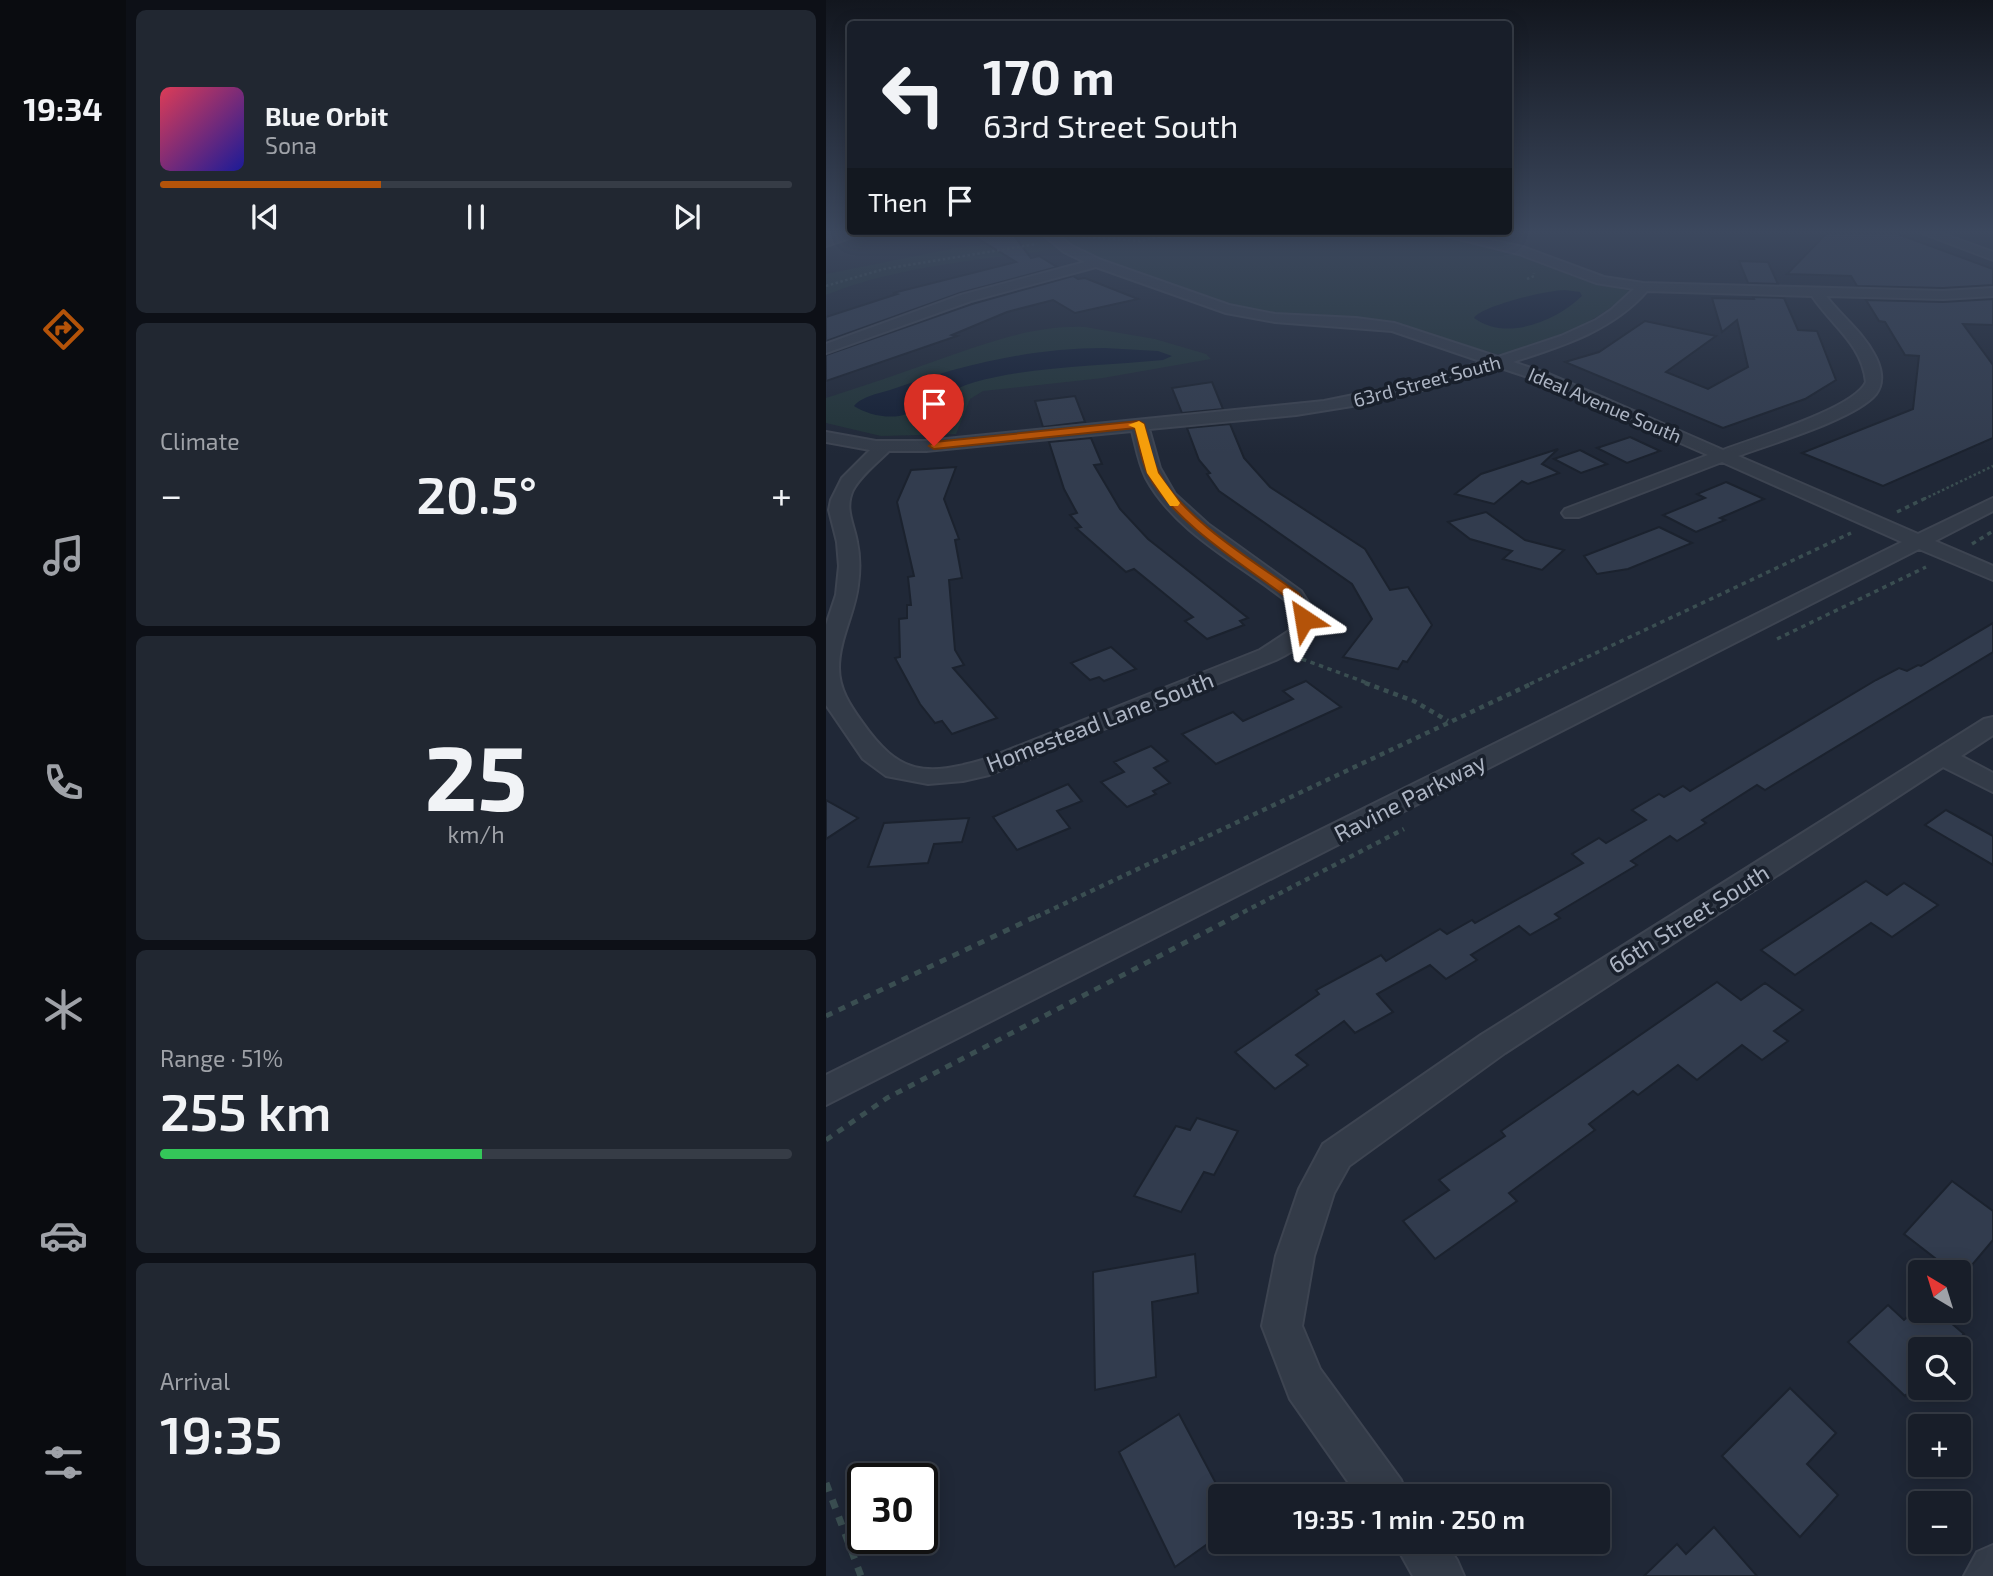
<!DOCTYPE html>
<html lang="en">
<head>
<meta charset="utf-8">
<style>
  :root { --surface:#181e29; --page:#212731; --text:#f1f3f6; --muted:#9fa2a8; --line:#363c46; --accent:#b45309 }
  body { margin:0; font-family:"Exo 2",sans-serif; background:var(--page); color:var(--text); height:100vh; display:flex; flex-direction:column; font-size:26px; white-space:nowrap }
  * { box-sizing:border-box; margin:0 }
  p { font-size:23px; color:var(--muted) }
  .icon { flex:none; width:38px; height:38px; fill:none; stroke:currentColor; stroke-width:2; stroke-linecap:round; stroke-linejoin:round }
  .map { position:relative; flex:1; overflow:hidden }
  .details { display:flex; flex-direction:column; gap:10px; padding:10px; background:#0d1017; width:700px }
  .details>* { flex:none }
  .guide { position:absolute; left:21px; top:21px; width:665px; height:214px; border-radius:7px; box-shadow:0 4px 18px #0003,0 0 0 2px var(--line); background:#181e29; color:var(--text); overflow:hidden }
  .needle { width:46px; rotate:322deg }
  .buttons { position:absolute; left:1082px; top:1260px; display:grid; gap:14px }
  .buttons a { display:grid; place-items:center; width:63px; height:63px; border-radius:7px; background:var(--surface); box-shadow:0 4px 18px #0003,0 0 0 2px var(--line); font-size:35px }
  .speed { position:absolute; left:21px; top:1463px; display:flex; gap:14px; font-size:35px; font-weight:700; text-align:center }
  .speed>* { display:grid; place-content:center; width:91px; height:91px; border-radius:50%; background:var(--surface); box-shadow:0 4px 18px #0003,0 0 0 2px var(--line); line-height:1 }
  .speed .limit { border:4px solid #111; border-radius:10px; background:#fff; color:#111 }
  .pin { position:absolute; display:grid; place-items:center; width:60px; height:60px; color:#fff; margin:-72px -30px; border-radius:50% 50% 50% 0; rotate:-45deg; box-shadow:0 0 7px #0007 }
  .pin .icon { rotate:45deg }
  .me { position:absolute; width:77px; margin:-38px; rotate:327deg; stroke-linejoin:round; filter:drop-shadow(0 0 5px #0008) }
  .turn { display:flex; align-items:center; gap:24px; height:147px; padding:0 21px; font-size:32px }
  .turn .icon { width:91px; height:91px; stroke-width:2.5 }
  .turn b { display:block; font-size:49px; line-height:60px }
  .then { display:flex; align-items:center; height:66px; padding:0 21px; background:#0003; gap:14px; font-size:26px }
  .big { font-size:52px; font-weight:600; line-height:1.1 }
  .details .card { flex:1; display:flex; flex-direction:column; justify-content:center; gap:10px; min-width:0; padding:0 24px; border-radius:10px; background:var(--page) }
  .details .dial { align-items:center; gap:0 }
  .dial b { font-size:91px; line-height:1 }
  .song { display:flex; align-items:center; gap:21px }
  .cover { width:84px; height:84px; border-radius:10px; background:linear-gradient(135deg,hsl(350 70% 55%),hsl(240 70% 35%)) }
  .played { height:7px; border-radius:4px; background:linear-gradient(90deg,var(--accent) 35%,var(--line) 35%) }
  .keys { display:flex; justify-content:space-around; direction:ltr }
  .heat { display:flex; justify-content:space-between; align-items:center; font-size:38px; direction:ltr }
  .charge { height:10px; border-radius:5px; background:linear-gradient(90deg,#34c759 51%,var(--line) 0) }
  .trip { position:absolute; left:382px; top:1484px; width:402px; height:70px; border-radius:7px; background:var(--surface); box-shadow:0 4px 18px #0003,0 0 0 2px var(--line); font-weight:600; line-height:70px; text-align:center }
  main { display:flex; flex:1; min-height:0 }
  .tab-bar { display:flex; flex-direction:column; width:126px; justify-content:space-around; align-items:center; background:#0a0c10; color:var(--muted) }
  .tab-bar .icon { width:49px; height:49px }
  .tab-bar .current { color:var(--accent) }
  .tab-bar b { font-size:32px; color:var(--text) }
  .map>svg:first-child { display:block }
  .green { fill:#223438 }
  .water { fill:#141f34 }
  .building { fill:#323c4e; stroke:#1b222e; stroke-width:2 }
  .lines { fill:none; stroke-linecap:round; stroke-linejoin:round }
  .minor-casing { stroke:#3d4451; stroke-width:4 }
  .path-far4 { stroke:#3a4e51; stroke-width:2.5; stroke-dasharray:2.5 2.5; stroke-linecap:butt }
  .path-far3 { stroke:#3a4e51; stroke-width:3.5; stroke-dasharray:4.5 4.5; stroke-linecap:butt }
  .path-far2 { stroke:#3a4e51; stroke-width:4.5; stroke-dasharray:5 5; stroke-linecap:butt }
  .path-far1 { stroke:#3a4e51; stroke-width:5; stroke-dasharray:7 7; stroke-linecap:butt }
  .path { stroke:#3a4e51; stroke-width:7; stroke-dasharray:9 9; stroke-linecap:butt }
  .minor { fill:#333b48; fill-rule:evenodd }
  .route { fill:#b45309; stroke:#753606; stroke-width:2 }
  .slow { fill:#f59e0b }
  .labels { text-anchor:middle; stroke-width:7; stroke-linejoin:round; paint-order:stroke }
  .far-street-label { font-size:19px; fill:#adb5c4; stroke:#19202c }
  .street-label { font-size:23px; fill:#adb5c4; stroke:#19202c }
</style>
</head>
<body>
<main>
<nav class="tab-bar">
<b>19:34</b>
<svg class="icon current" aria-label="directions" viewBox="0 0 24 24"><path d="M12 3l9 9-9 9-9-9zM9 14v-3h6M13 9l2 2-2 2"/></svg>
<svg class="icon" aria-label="music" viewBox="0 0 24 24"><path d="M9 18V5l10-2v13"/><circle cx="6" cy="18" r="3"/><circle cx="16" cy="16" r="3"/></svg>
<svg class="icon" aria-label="phone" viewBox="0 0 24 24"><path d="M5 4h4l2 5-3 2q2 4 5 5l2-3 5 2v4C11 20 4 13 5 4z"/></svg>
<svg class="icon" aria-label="climate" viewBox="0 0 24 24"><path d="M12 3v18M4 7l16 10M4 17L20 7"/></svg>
<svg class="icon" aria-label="car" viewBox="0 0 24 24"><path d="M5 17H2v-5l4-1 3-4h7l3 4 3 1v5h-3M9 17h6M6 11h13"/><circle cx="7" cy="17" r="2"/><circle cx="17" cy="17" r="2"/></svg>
<svg class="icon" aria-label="filters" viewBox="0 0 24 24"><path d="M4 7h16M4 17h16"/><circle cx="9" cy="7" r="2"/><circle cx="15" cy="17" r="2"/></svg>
</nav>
<section class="details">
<div class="card">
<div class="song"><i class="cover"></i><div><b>Blue Orbit</b><p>Sona</p></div></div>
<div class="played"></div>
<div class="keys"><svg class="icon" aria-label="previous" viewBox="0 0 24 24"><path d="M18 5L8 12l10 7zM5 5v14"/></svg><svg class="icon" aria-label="pause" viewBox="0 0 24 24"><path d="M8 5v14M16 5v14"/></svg><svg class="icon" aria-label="next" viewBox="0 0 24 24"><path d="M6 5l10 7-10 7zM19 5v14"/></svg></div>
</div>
<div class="card"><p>Climate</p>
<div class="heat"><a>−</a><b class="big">20.5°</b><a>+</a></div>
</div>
<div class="card dial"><b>25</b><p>km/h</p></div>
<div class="card"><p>Range · 51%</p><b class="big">255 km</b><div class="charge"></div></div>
<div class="card"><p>Arrival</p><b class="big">19:35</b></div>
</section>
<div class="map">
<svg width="1167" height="1576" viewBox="0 0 1167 1576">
  <rect width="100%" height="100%" fill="#202837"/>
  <g class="green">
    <path d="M 231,233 L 596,233 L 656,244 L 715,262 L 762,281 L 804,291 C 782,317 703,355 669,354 L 564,322 L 455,315 L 410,307 L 284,263 L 253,248 Z"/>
    <path d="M 216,238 L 231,249 C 160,259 66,267 0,295 L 0,274 L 130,248 Z"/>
    <path d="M 259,327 L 329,339 L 380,354 L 385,359 L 277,378 L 157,391 L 144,399 L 130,434 L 55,436 L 0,423 L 0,398 C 38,386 75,373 112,360 C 160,343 208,325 259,327 Z"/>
  </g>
  <g class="water">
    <path d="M 739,290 L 754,292 L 756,296 C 730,321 680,342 648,318 C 655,306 722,290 739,290 Z"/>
    <path d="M 278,348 L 332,351 L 346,356 L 337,360 C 277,366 206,366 149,382 C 124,389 104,406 80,414 C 66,420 41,415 28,406 C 36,396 55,393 67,389 C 135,365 206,348 278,348 Z"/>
  </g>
  <g class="building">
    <polygon points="143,233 186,233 205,258 213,256 231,267 134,293 0,341 0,317 71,294 67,293 190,262"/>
    <polygon points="1001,233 1069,233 1167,269 1167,285 1117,288 1031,286 1025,276 961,274"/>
    <polygon points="913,261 942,262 952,284 922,283"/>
    <polygon points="247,276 252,279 259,278 312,299 249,313 227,300 181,312 126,335 131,336 0,381 0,355 146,304"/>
    <polygon points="927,297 958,298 972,330 991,331 1010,380 979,399 897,428 739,362 773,352 819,321 890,336 840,372 882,389 922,367 911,320 896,332 886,298 928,299"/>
    <polygon points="1167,299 1167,325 1137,324 1167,365 1167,438 1057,486 976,453 1087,409 1093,356 1079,355 1059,322 1053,321 1040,300 1117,302"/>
    <polygon points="386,382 397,409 356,413 346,388"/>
    <polygon points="249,396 259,422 217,427 209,401"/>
    <polygon points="404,424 418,458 444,487 539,549 564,590 582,587 606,625 581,662 577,661 572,669 517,657 546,619 526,584 393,491 381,474 384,473 373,460 361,428"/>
    <polygon points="804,437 834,451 801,463 771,448"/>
    <polygon points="265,438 276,464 268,465 294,509 322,539 422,618 414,621 418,625 381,639 359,621 367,617 308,569 300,572 250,528 255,527 244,515 251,513 238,489 223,442"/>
    <polygon points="732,449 716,464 733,473 702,484 696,481 668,504 629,494 655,474"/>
    <polygon points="754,450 781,464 755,473 728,459"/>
    <polygon points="130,467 118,499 133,539 129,540 136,578 123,580 129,650 138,665 127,668 171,718 126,734 116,721 109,723 94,704 69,658 74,657 73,619 81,618 81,605 85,605 82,577 88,576 71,502 85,470"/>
    <polygon points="900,482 938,499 894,518 899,520 870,532 837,515 879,498 871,494"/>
    <polygon points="660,512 699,540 738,550 716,570 677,559 686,551 644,539 622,522"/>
    <polygon points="833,527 866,543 802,569 771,574 758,556"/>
    <polygon points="1167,623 1167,652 939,790 931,785 876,820 880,823 851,841 844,836 805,861 811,865 729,914 734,918 704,935 693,926 645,955 651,960 620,979 604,965 551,994 567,1012 529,1033 518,1021 470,1055 482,1065 449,1089 409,1052 493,994 490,990 555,955 560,961 614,929 621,934 646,920 649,923 757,863 746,854 773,838 780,843 820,820 806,810 833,794 838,797 857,786 864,791 1050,680 1073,668 1081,671 1092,665 1095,666"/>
    <polygon points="285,647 310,669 278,681 273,677 264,680 245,663"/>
    <polygon points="480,681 515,707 390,764 356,734 407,712 417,721 467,699 457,691"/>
    <polygon points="325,746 342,761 328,768 344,783 327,791 330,794 301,807 275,782 298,772 288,762"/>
    <polygon points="242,784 256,801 231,811 244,828 191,850 167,817"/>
    <polygon points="0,800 32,818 0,839"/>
    <polygon points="1120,810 1167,836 1167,865 1099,825"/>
    <polygon points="143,818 136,842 108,844 102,863 42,867 58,823"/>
    <polygon points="1040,881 1061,895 1078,883 1112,905 1066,937 1045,923 969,975 935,950"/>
    <polygon points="891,982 915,1000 939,983 977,1010 948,1031 962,1041 936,1060 916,1045 871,1080 852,1065 812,1095 807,1091 763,1124 769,1130 683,1193 691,1201 609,1259 577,1221 623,1190 613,1180 679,1136 675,1131"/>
    <polygon points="371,1118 412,1131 388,1175 378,1172 355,1212 308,1196 350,1126 364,1130"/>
    <polygon points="1126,1181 1167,1211 1167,1240 1135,1278 1132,1272 1127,1272 1078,1234"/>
    <polygon points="369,1254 372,1293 326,1302 330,1377 269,1390 267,1272"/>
    <polygon points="1062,1305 1078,1320 1088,1311 1111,1311 1138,1334 1123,1349 1094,1349 1094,1380 1079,1396 1022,1342"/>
    <polygon points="964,1388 1010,1433 981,1464 1012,1495 974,1537 896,1456"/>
    <polygon points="353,1414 394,1491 394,1535 349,1567 293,1452"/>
    <polygon points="888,1527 931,1576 818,1576 851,1544 860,1554"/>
  </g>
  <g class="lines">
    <defs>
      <g id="minor">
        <polygon points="17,233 37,233 0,246 0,238"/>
        <path d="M 215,233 L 229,233 L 246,246 L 275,260 L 403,305 L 449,314 L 530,318 L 568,323 L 672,357 L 735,336 L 770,320 L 785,310 L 808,289 L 770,283 L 693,254 L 609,233 L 632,233 L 697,247 L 778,277 L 817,283 L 1117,291 L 1167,288 L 1167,296 L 1117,299 L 1000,296 C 1015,316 1036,331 1048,354 C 1055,366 1059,382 1050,394 C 1030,419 944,444 912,456 L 1092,534 L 1167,498 L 1167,511 L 1109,541 L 1167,566 L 1167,580 L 1093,549 L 0,1105 L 0,1075 L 1076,542 L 896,462 L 753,517 L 739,517 L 736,513 L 739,509 L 882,455 L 711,380 L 672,367 L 586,393 L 526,406 L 470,415 L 323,429 L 334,468 L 349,494 L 382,524 L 475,591 L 489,613 C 489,638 471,650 450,660 L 163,775 L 137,781 L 102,784 L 60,776 L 37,759 L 0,705 L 0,625 L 10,595 L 13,566 L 11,542 L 3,510 L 5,500 L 16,478 L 44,450 L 0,442 L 0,432 L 50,441 L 100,441 L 498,401 L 577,385 L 657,362 L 566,331 L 449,322 L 400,313 L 270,267 L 145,301 L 0,353 L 0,344 L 135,295 L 259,262 L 238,252 ZM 821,291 L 986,296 C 1006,326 1036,344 1040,382 C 1028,409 928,438 897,450 L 723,374 L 687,362 C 736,346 786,331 821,291 ZM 306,431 C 310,447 313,464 320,478 C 349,532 412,563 459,600 L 467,613 L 463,631 L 434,650 L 160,759 C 99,777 73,775 36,722 C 24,705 13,689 13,668 C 13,639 29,613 32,585 C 34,571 34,556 31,542 C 28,524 18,509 27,490 C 35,475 51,463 63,451 L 100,451 Z"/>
        <polygon points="1096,233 1114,233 1167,252 1167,260"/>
        <polygon points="1167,717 1167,735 1135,756 1167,773 1167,792 1117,767 679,1053 523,1166 508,1193 488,1256 476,1326 494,1369 575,1480 581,1496 532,1496 464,1399 436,1326 450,1256 473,1189 497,1144 655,1035 1158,719"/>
        <polygon points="568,1542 619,1542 631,1560 638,1576 587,1576"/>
        <polygon points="1167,1545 1167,1576 1138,1576 1151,1552"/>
      </g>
    </defs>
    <use href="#minor" class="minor-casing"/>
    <g class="path-far4">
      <polyline points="257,237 314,241 350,233"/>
      <polyline points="701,279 708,276 708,273"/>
      <polyline points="0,286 58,269 211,244"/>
      <polyline points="1098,499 1167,466"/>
    </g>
    <g class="path-far3">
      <polyline points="1071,512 1102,497"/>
      <polyline points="1146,544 1167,531"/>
      <polyline points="951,639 1100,567"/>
      <polyline points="476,659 544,684"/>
      <polyline points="704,684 1025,533"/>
    </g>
    <g class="path-far2">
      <polyline points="539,683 588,701 622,721"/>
      <polyline points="210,917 707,683"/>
      <polyline points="408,917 578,829"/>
    </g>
    <g class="path-far1">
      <polyline points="0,1016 213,915"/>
      <polyline points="0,1140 61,1098 412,915"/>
    </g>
    <polyline class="path" points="0,1483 35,1576"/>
    <use href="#minor" class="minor"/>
  </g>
  <linearGradient id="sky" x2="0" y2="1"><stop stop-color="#12161e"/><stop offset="0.51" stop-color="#3c485e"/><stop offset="1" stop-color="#3c485e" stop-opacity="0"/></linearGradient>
  <rect width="1167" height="454" fill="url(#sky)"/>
  <path class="route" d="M 313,421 L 318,424 C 323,440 325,461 334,475 C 360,521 429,562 472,593 L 482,606 L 485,619 L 483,622 L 474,622 L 469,607 L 463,599 C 419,566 347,522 322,474 C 315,461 313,442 309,428 L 108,449 L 103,446 L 108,442 Z"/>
  <polygon class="slow" points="313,421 318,424 332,473 354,503 352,506 344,506 321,473 309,428 302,425"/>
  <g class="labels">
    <g class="far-street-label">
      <text transform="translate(601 381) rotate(-15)" y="7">63rd Street South</text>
      <text transform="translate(779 405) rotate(23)" y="7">Ideal Avenue South</text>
    </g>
    <g class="street-label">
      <text transform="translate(274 722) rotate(-21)" y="8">Homestead Lane South</text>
      <text transform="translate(584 798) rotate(-27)" y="8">Ravine Parkway</text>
      <text transform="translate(863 919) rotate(-32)" y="8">66th Street South</text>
    </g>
  </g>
</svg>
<div class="buttons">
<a><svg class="needle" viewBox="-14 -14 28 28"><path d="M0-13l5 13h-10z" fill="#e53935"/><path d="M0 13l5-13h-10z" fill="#9fa2a8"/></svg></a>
<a><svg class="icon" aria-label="search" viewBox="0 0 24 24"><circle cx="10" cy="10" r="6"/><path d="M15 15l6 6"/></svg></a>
<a>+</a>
<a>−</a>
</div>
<div class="speed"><div class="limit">30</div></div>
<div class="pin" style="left:108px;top:446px;background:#d93025"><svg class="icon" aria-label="arrive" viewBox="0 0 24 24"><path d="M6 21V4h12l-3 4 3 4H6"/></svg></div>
<svg class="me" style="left:478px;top:619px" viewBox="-20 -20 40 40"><path d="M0-17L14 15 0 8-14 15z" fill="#b45309" stroke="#fff" stroke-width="4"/></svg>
<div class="trip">19:35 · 1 min · 250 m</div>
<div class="guide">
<div class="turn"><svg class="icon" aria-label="left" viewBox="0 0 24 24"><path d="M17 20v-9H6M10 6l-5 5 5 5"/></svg><div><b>170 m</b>63rd Street South</div></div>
<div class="then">Then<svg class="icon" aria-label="arrive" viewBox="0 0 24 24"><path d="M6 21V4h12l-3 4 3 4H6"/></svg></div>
</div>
</div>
</main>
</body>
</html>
